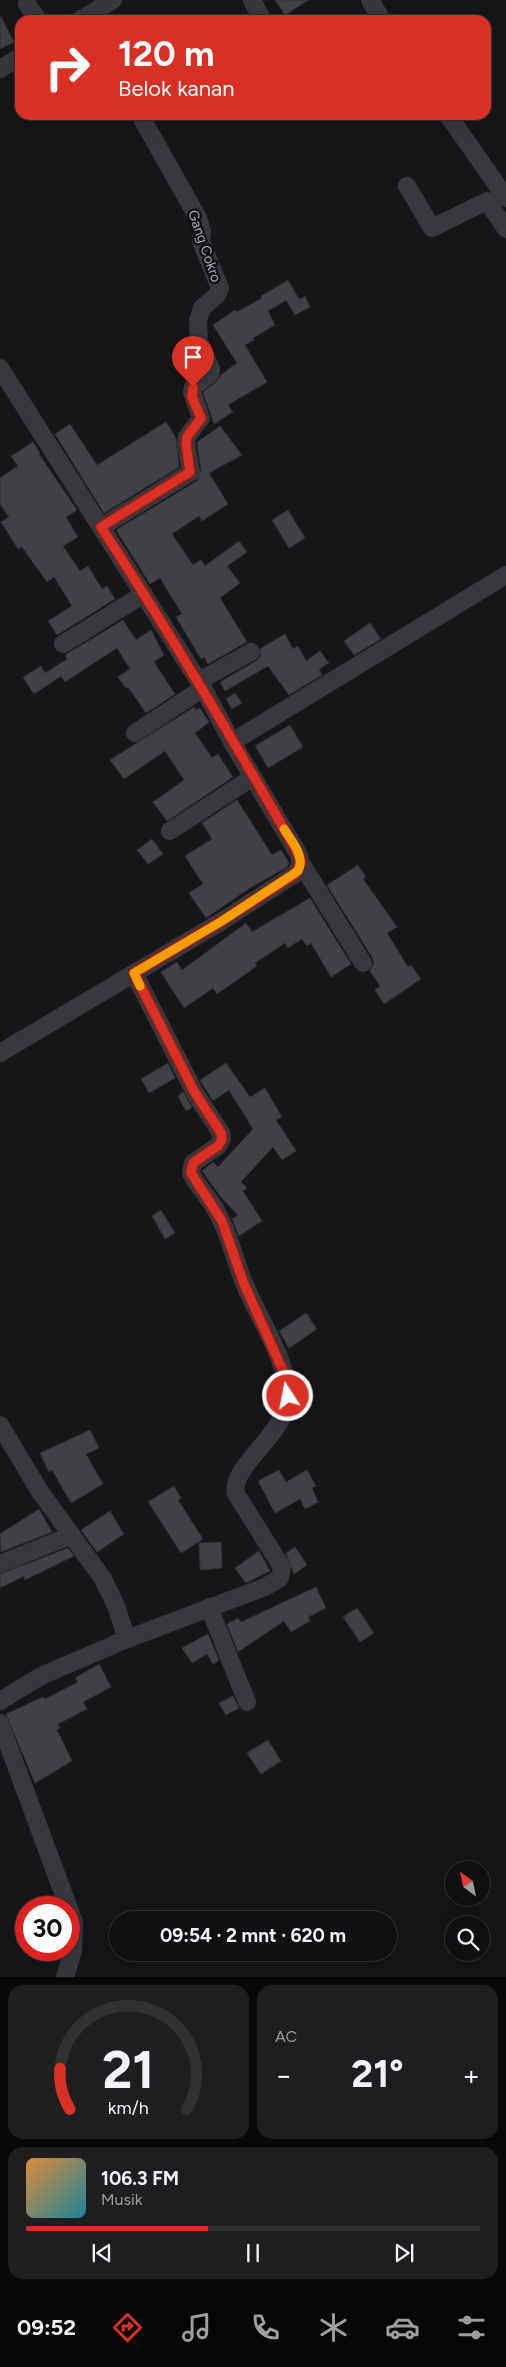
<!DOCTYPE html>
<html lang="id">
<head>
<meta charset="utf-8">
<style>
  :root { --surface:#101012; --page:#1e1e20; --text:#f1f3f6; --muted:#9c9d9f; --line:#303032; --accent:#d93025 }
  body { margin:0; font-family:Figtree,sans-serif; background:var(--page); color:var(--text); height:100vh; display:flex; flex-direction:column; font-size:19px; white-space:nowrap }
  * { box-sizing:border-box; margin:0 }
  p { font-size:16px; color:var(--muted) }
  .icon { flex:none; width:28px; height:28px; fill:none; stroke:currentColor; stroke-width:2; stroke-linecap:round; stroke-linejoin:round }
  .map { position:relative; height:1977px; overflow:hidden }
  .panel { display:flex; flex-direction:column; gap:8px; padding:8px; background:#09090a; flex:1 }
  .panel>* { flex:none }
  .banner { position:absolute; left:15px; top:15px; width:476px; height:105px; border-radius:15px; box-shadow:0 5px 20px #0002,0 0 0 1px var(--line); background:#d93025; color:#fff; overflow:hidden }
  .needle { width:32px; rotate:327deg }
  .buttons { position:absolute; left:445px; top:1861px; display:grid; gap:10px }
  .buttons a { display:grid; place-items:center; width:45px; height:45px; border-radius:50%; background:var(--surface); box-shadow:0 5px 20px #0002,0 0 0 1px var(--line); font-size:25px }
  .speed { position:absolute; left:15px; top:1896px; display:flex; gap:10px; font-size:25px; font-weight:700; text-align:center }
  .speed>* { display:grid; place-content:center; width:65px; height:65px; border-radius:50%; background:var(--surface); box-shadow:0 5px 20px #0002,0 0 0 1px var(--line); line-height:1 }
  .speed .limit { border:8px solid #d22; background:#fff; color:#111 }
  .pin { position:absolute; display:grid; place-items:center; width:42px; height:42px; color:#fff; margin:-51px -21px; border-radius:50% 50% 50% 0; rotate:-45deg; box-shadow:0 0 5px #0007 }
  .pin .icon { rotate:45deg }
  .me { position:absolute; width:55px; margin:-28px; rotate:349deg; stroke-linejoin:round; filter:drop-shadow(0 0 4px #0008) }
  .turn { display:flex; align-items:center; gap:18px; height:105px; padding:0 20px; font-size:22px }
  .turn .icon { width:65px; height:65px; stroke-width:2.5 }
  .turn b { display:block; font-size:35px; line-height:42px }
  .big { font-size:38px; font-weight:700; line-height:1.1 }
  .panel .card { flex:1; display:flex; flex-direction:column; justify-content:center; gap:8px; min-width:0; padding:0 18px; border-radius:15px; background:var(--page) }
  .panel .dial { align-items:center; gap:0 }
  .dial svg { height:130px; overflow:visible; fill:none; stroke:var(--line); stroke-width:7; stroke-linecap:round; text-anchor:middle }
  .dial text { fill:var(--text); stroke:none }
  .song { display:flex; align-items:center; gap:15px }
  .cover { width:60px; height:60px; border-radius:8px; background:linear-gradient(135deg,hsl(30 70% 55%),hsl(190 70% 35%)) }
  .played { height:5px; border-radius:2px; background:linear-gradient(90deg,var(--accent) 40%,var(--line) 40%) }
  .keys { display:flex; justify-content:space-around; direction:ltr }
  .heat { display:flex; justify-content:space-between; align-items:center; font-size:28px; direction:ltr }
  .panel .tiles { flex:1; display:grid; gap:8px; grid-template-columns:1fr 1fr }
  .card:last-child { grid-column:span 2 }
  .trip { position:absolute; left:109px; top:1911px; width:288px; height:50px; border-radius:25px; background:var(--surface); box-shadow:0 5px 20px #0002,0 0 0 1px var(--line); font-weight:700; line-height:50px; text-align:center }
  .tabs { display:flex; height:80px; justify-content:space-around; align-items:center; background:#060607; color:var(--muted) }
  .tabs .icon { width:35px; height:35px }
  .tabs .current { color:var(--accent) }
  .tabs b { font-size:22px; color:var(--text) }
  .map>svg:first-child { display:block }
  .building { fill:#404145; stroke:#303034 }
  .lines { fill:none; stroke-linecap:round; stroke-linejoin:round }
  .minor { stroke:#37383d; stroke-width:18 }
  .route-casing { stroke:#8d1f18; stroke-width:12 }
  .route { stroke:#d93025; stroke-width:9 }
  .slow { stroke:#f59e0b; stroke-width:9 }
  .labels { text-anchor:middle; stroke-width:5; stroke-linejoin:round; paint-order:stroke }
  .street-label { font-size:14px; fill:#a8adb8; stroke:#111113 }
</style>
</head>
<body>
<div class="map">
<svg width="506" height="1977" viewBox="0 0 506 1977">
  <rect width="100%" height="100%" fill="#161618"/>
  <g class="building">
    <polygon points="275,0 309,0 285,15"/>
    <polygon points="0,15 14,42 0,49"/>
    <polygon points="288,280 299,299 305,296 310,307 295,315 286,300 268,311 275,325 253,338 254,340 245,345 267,382 228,405 233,412 214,424 203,392 216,382 221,375 237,363 213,325 235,310 237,312 262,298 261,296"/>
    <polygon points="192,353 199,369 186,379 176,363"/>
    <polygon points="166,422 176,438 179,467 104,513 55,434 70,424 97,465"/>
    <polygon points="220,426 242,455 209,473 228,504 202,521 199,516 172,534 193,565 201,560 205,566 239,541 247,552 227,566 240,583 220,598 247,642 208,664 204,657 201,659 176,617 182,614 160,578 150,584 116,530 197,481 201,471 197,442"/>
    <polygon points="33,442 40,453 39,454 77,510 66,517 78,537 63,546 80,571 88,566 102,589 107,586 115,599 57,635 48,621 72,606 54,577 47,582 22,547 18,549 1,522 9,517 0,504 0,478 18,466 11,456"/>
    <polygon points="288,510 305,538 289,548 272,520"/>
    <polygon points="123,620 136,640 151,630 164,655 154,662 175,694 146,713 128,687 126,688 118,677 130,669 117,648 65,682 61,676 34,694 23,677 41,666 45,673 67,659 65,655"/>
    <polygon points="370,623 381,639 354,655 344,641"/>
    <polygon points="285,634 293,649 298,646 306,661 320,651 329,663 319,669 322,675 289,695 268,666 225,691 220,682 256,661 260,657 261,648"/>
    <polygon points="235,693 242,703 232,709 226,699"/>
    <polygon points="194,707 196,710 200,708 209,722 195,733 212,758 218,754 233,777 167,821 153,802 184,780 165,751 124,779 110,760"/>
    <polygon points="290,725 303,747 268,768 255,746"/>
    <polygon points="237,800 272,855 281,850 289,863 287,867 250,888 206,918 189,893 203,884 185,856 212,839 202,823"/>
    <polygon points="152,839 163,854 148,864 137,850"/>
    <polygon points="358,865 366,877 363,879 397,927 387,933 408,967 411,965 421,979 384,1004 375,990 380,986 370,971 374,963 372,957 327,885"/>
    <polygon points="310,898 351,964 331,977 311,943 307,946 302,939 288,948 285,943 255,963 257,966 217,994 213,988 184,1008 161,972 177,962 182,970 246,923 252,932"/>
    <polygon points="168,1063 175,1078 149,1093 141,1079"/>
    <polygon points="226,1063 250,1097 265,1088 282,1117 276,1120 296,1151 282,1160 273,1147 241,1182 247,1188 243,1191 262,1221 239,1236 232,1219 238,1215 220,1196 202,1171 213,1162 218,1167 253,1129 229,1090 213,1101 200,1080"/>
    <polygon points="183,1092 192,1107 186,1111 178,1096"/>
    <polygon points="161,1210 175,1233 165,1239 152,1216"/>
    <polygon points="306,1313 317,1329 289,1348 279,1331"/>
    <polygon points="90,1430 99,1448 86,1454 103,1484 71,1503 52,1470 49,1472 40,1453"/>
    <polygon points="279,1470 286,1482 307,1470 316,1486 312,1488 318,1502 305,1509 300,1499 275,1513 258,1481"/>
    <polygon points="174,1486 181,1498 178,1500 203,1539 181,1553 148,1502"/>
    <polygon points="39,1509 52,1532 1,1552 0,1534"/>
    <polygon points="110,1511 124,1534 97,1552 81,1530"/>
    <polygon points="221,1542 222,1568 200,1570 199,1543"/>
    <polygon points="295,1547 307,1565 294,1574 286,1553"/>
    <polygon points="68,1548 74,1556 25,1580 24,1576 0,1588 0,1574"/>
    <polygon points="259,1551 270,1571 246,1583 235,1568"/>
    <polygon points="316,1587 326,1608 308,1617 310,1621 291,1632 284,1621 238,1652 227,1624 238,1618 241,1622"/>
    <polygon points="357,1608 374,1633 360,1642 343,1617"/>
    <polygon points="208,1634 219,1660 213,1664 207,1654 192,1663 182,1648"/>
    <polygon points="99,1664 111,1687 83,1702 87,1709 58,1724 60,1728 57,1730 72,1761 35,1783 6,1714 43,1697 45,1699 78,1682 75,1678"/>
    <polygon points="233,1696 239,1708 226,1715 219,1703"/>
    <polygon points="268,1740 281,1761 261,1774 247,1753"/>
  </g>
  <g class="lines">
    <g class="minor">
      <polyline points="252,0 261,17"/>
      <polyline points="370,0 382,20"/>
      <polyline points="27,4 38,20"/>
      <polyline points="80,20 113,0"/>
      <polyline points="0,69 20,57"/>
      <polyline points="448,115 506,198"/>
      <polyline points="407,186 432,228 487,201 506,229"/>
      <polyline points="0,368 203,688 232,742 299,855 301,863 295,874 222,921 0,1053"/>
      <polyline points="101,527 191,472 186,444 187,437 201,418 192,392 193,387 210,374 211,369 199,342 198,321 202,308 217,295 220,288 201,241 202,231 198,218 140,115"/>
      <polyline points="63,644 144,594"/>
      <polyline points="199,681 251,652"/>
      <polyline points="135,733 203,688"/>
      <polyline points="232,742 506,575"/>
      <polyline points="170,831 253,777"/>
      <polyline points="301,863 363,963"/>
      <polyline points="0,1425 39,1490 103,1579 116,1606 127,1639 41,1676 0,1701"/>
      <polyline points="0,1564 72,1535"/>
      <polyline points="209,1607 247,1702"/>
      <path d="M 127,1639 L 265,1587 L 280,1578 L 282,1567 L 236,1494 C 229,1467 286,1434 288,1398 C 289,1363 258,1317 245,1285 C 235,1262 230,1236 218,1214 C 211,1199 198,1188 191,1173 L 193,1163 L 218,1146 L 222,1139 L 221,1133 L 195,1093 L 134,973"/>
      <polyline points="0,1723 74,1922 73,1951 65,1977"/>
    </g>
  </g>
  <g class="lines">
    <defs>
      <path id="route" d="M 193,387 L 192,397 L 201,418 L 187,437 L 186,444 L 190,472 L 101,527 C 170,633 234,741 296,850 L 301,862 L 295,874 L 222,921 L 134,973 L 195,1093 L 221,1133 L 222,1140 L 218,1146 L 193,1163 L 191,1173 L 222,1221 L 244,1284 L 284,1373 L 288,1396"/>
    </defs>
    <use href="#route" class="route-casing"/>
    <use href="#route" class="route"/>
    <path class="slow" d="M 140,986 L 134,973 L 222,921 L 298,871 C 306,857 291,840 284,829"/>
  </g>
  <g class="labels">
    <g class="street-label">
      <text transform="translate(205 246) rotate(71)" y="5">Gang Cokro</text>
    </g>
  </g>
</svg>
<div class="buttons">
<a><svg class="needle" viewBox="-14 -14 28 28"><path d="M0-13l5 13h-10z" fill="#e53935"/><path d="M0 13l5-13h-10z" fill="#9c9d9f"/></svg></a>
<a><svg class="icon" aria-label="search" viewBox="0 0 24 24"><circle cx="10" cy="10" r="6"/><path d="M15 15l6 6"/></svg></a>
</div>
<div class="speed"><div class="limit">30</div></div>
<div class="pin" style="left:193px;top:387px;background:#d93025"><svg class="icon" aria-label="arrive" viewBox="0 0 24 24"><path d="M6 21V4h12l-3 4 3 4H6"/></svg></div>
<svg class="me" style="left:288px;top:1396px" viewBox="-20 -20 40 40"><circle r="17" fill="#d93025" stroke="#fff" stroke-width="3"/><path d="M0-11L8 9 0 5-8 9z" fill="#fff"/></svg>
<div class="trip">09:54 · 2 mnt · 620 m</div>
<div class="banner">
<div class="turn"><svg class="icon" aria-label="right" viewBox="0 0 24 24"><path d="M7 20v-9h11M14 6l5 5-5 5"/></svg><div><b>120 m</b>Belok kanan</div></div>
</div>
</div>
<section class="panel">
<div class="tiles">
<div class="card dial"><svg viewBox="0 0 100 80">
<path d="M14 69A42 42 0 1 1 86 69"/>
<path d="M14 69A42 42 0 0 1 8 44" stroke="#d93025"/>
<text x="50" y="56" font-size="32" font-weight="700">21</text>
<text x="50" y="72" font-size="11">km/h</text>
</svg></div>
<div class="card"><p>AC</p>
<div class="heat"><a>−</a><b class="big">21°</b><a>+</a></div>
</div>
<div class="card">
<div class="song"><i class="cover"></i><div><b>106.3 FM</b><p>Musik</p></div></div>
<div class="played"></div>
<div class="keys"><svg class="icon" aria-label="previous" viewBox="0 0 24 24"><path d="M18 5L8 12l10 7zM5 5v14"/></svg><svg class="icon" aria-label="pause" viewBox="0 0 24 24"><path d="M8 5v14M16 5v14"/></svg><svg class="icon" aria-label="next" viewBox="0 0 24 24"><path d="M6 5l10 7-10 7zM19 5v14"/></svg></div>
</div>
</div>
</section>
<nav class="tabs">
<b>09:52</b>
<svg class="icon current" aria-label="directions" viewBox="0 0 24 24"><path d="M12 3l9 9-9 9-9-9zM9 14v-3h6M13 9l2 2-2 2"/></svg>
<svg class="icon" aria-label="music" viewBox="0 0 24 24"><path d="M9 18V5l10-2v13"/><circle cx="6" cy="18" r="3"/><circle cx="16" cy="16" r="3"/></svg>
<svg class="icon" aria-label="phone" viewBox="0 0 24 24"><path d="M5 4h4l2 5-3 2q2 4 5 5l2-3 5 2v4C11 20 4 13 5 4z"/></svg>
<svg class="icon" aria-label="climate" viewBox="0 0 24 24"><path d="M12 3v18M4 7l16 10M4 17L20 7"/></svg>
<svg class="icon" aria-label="car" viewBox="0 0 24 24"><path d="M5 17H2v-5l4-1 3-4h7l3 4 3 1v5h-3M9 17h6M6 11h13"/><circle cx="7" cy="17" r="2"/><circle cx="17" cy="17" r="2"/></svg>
<svg class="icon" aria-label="filters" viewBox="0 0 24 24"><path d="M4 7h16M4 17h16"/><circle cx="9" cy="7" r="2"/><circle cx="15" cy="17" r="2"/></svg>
</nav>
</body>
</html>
